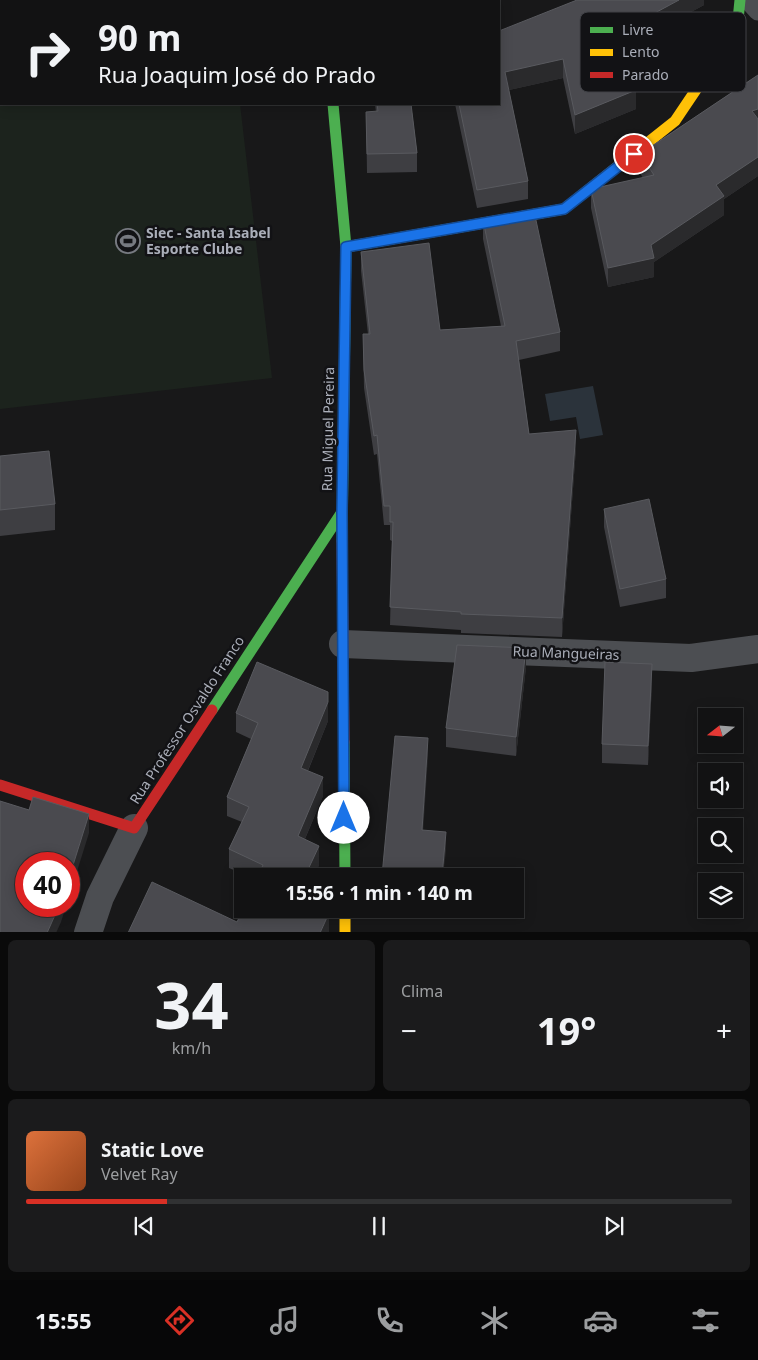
<!DOCTYPE html>
<html lang="pt">
<head>
<meta charset="utf-8">
<style>
  :root { --surface:#121213; --page:#1b1b1c; --text:#f1f3f6; --muted:#9c9ea0; --line:#313233; --accent:#d93025 }
  body { margin:0; font-family:"Noto Sans",sans-serif; background:var(--page); color:var(--text); height:100vh; display:flex; flex-direction:column; font-size:19px; white-space:nowrap }
  * { box-sizing:border-box; margin:0 }
  p { font-size:16px; color:var(--muted) }
  .icon { flex:none; width:28px; height:28px; fill:none; stroke:currentColor; stroke-width:2; stroke-linecap:round; stroke-linejoin:round }
  .map { position:relative; height:932px; overflow:hidden }
  .details { display:flex; flex-direction:column; gap:8px; padding:8px; background:#0a0a0a; flex:1 }
  .details>* { flex:none }
  .banner { position:absolute; left:0px; top:0px; width:500px; height:105px; box-shadow:0 2px 12px #0003,0 0 0 1px var(--line); background:#121213; color:var(--text); overflow:hidden }
  .needle { width:32px; rotate:253deg }
  .controls { position:absolute; left:698px; top:708px; display:grid; gap:10px }
  .controls a { display:grid; place-items:center; width:45px; height:45px; border-radius:0px; background:var(--surface); box-shadow:0 2px 12px #0003,0 0 0 1px var(--line); font-size:25px }
  .speed { position:absolute; left:15px; top:852px; display:flex; gap:10px; font-size:25px; font-weight:700; text-align:center }
  .speed>* { display:grid; place-content:center; width:65px; height:65px; border-radius:50%; background:var(--surface); box-shadow:0 2px 12px #0003,0 0 0 1px var(--line); line-height:1 }
  .speed .limit { border:8px solid #d22; background:#fff; color:#111 }
  .pin { position:absolute; display:grid; place-items:center; width:42px; height:42px; color:#fff; margin:-21px; border:2px solid #fff; border-radius:50%; box-shadow:0 1px 5px #0007 }
  .me { position:absolute; width:55px; margin:-28px; rotate:0deg; stroke-linejoin:round; filter:drop-shadow(0 0 4px #0008) }
  .turn { display:flex; align-items:center; gap:18px; height:105px; padding:0 15px; font-size:22px }
  .turn .icon { width:65px; height:65px; stroke-width:2.5 }
  .turn b { display:block; font-size:35px; line-height:42px }
  .big { font-size:38px; font-weight:700; line-height:1.1 }
  .details .widget { flex:1; display:flex; flex-direction:column; justify-content:center; gap:8px; min-width:0; padding:0 18px; border-radius:8px; background:var(--page) }
  .details .dial { align-items:center; gap:0 }
  .dial b { font-size:65px; line-height:1 }
  .song { display:flex; align-items:center; gap:15px }
  .cover { width:60px; height:60px; border-radius:8px; background:linear-gradient(135deg,hsl(20 70% 55%),hsl(20 70% 35%)) }
  .played { height:5px; border-radius:2px; background:linear-gradient(90deg,var(--accent) 20%,var(--line) 20%) }
  .keys { display:flex; justify-content:space-around; direction:ltr }
  .heat { display:flex; justify-content:space-between; align-items:center; font-size:28px; direction:ltr }
  .details .tiles { flex:1; display:grid; gap:8px; grid-template-columns:1fr 1fr }
  .widget:last-child { grid-column:span 2 }
  .trip { position:absolute; left:234px; top:868px; width:290px; height:50px; border-radius:0px; background:var(--surface); box-shadow:0 2px 12px #0003,0 0 0 1px var(--line); font-weight:700; line-height:50px; text-align:center }
  .menu { display:flex; height:80px; justify-content:space-around; align-items:center; background:#070708; color:var(--muted) }
  .menu .icon { width:35px; height:35px }
  .menu .selected { color:var(--accent) }
  .menu b { font-size:22px; color:var(--text) }
  .map>svg:first-child { display:block }
  .green { fill:#1c231d }
  .water { fill:#2b333b }
  .lines { fill:none; stroke-linecap:round; stroke-linejoin:round }
  .lane { stroke:#4c4e52; stroke-width:19 }
  .street { stroke:#4c4e52; stroke-width:28 }
  .fast { stroke:#4caf50; stroke-width:11 }
  .slow { stroke:#ffc107; stroke-width:11 }
  .jam { stroke:#c62828; stroke-width:11 }
  .wall { fill:#3e3e42 }
  .shaded-wall { fill:#2a2a2c }
  .building { fill:#4a4a4f; stroke:#595a5f }
  .route-casing { stroke:#114b97; stroke-width:12 }
  .route { stroke:#1a73e8; stroke-width:9 }
  .labels { text-anchor:middle; stroke-width:5; stroke-linejoin:round; paint-order:stroke }
  .poi-label { font-size:14px; font-weight:bold; fill:#aaaeb9; stroke:#121215; text-anchor:start }
  .street-label { font-size:14px; fill:#aaaeb9; stroke:#121215 }
  .key { fill:#121215; stroke:#404146; stroke-width:1 }
  .key-label { font-size:14px; fill:#aaaeb9 }
</style>
</head>
<body>
<div class="map">
<svg width="758" height="933" viewBox="0 0 758 933">
  <rect width="100%" height="100%" fill="#181819"/>
  <polygon class="green" points="0,0 229,0 1,1 1,104 240,104 272,378 0,409"/>
  <polygon class="water" points="593,386 603,435 580,439 576,417 550,421 545,394"/>
  <g class="lines">
    <polyline class="lane" points="748,0 758,11"/>
    <g class="street">
      <polyline points="343,644 691,658 758,649"/>
      <polyline points="88,933 100,897 134,828"/>
    </g>
    <g class="fast">
      <polyline points="712,66 737,30 740,0"/>
      <polyline points="333,104 346,247 342,541"/>
      <polyline points="212,710 342,512"/>
      <polyline points="344,742 345,876"/>
    </g>
    <g class="slow">
      <polyline points="324,0 324,1"/>
      <polyline points="346,247 564,209 675,121 712,66"/>
      <polyline points="345,909 345,933"/>
    </g>
    <g class="jam">
      <polyline points="342,541 344,742"/>
      <polyline points="0,785 134,828 212,710"/>
    </g>
  </g>
  <g class="wall">
    <polygon points="704,0 704,5 620,50 636,109 575,134 563,78 509,90 528,181 528,199 477,208 455,104 499,104 499,31"/>
    <polygon points="758,75 758,176 724,199 724,215 654,262 654,277 608,287 591,208 591,189 643,178 640,173 640,154"/>
    <polygon points="375,104 411,104 417,153 417,172 367,173 366,112 376,112"/>
    <polygon points="483,220 560,332 560,351 519,360 529,434 576,448 562,637 461,633 461,630 390,625 392,541 390,540 390,525 384,525 377,454 374,455 364,388 363,334 368,334 361,271 361,252 440,330 501,326 483,239"/>
    <polygon points="0,456 55,504 55,530 0,536"/>
    <polygon points="604,509 666,579 666,598 620,607 604,527"/>
    <polygon points="526,667 516,756 446,747 446,728"/>
    <polygon points="652,683 648,765 602,763 602,744"/>
    <polygon points="236,713 328,721 308,771 323,796 305,839 319,865 314,876 248,876 229,868 229,849 242,822 227,816 227,797 251,739 236,732"/>
    <polygon points="380,909 440,909 440,918 380,912"/>
  </g>
  <g class="shaded-wall">
    <polygon points="679,0 704,0 704,5 614,54 614,35"/>
    <polygon points="563,59 563,78 505,91 505,72"/>
    <polygon points="636,90 636,109 575,134 575,115"/>
    <polygon points="758,109 758,128 752,111"/>
    <polygon points="758,157 758,176 724,199 724,215 654,262 654,277 608,287 608,268 651,245 716,185"/>
    <polygon points="576,430 576,448 562,637 562,618"/>
    <polygon points="526,648 526,667 516,756 516,737"/>
    <polygon points="652,664 652,683 648,765 648,746"/>
    <polygon points="328,702 328,721 301,787 301,768"/>
    <polygon points="428,738 428,757 422,849 422,830"/>
    <polygon points="323,777 323,796 298,855 298,836"/>
    <polygon points="89,814 89,833 69,897 69,878"/>
    <polygon points="446,832 446,851 443,876 442,876"/>
    <polygon points="319,846 319,865 314,876 305,876"/>
    <polygon points="59,906 66,906 61,922 56,933 47,933"/>
    <polygon points="329,913 329,933 320,933"/>
  </g>
  <g class="building">
    <rect x="372" y="0" width="113" height="1"/>
    <polygon points="577,0 679,0 614,35 636,90 575,115 563,59 505,72 528,181 477,190 459,104 499,104 499,31"/>
    <polygon points="758,75 758,109 752,111 758,119 758,157 716,185 724,196 651,245 654,258 608,268 591,189 654,175 640,154"/>
    <polygon points="377,104 411,104 417,153 367,154 366,112 378,111"/>
    <polygon points="534,211 560,332 516,341 529,434 576,430 562,618 461,614 461,612 390,607 393,522 390,522 390,506 384,506 377,435 374,436 364,370 363,334 370,334 361,252 429,243 440,330 505,326 483,220"/>
    <polygon points="49,451 55,504 0,510 0,456"/>
    <polygon points="649,499 666,579 620,589 604,509"/>
    <polygon points="457,645 526,648 516,737 446,728"/>
    <polygon points="257,662 328,692 328,702 301,768 323,777 298,836 319,846 305,876 258,876 263,865 229,849 249,807 227,797 258,723 236,713"/>
    <polygon points="605,662 652,664 648,746 602,744"/>
    <polygon points="395,736 428,738 422,830 446,832 442,876 382,876"/>
    <polygon points="33,797 89,814 69,878 69,864 26,864 26,906 59,906 47,933 0,933 0,801 29,810"/>
    <polygon points="152,882 237,922 243,909 329,909 329,913 320,933 128,933"/>
  </g>
  <g class="lines">
    <defs>
      <polyline id="route" points="344,818 342,512 346,247 564,209 634,154"/>
    </defs>
    <use href="#route" class="route-casing"/>
    <use href="#route" class="route"/>
  </g>
  <defs>
    <symbol id="stadium-ring" viewBox="-11 -11 22 22"><circle r="9.5" fill="#121215" stroke="#777a81" stroke-width="1.5"/><path d="M0-5a6.5 5 0 1 0 0 10a6.5 5 0 1 0 0-10ZM-3.5-1.8h7v3.6h-7Z" fill="#777a81"/></symbol>
  </defs>
  <g fill-rule="evenodd">
    <use href="#stadium-ring" x="114" y="227" width="28" height="28"/>
  </g>
  <g class="labels">
    <g class="poi-label">
      <text x="146" y="238">Siec - Santa Isabel<tspan x="146" dy="16">Esporte Clube</tspan></text>
    </g>
    <g class="street-label">
      <text transform="translate(328 429) rotate(-89)" y="5">Rua Miguel Pereira</text>
      <text transform="translate(566 653) rotate(2)" y="5">Rua Mangueiras</text>
      <text transform="translate(187 720) rotate(-57)" y="5">Rua Professor Osvaldo Franco</text>
    </g>
  </g>
  <rect x="580" y="12" width="166" height="80" rx="8" class="key"/>
  <rect x="590" y="27" width="23" height="6" fill="#4caf50"/>
  <rect x="590" y="49" width="23" height="7" fill="#ffc107"/>
  <rect x="590" y="72" width="23" height="6" fill="#c62828"/>
  <g class="key-label">
    <text x="622" y="35">Livre</text>
    <text x="622" y="57">Lento</text>
    <text x="622" y="80">Parado</text>
  </g>
</svg>
<div class="controls">
<a><svg class="needle" viewBox="-14 -14 28 28"><path d="M0-13l5 13h-10z" fill="#e53935"/><path d="M0 13l5-13h-10z" fill="#9c9ea0"/></svg></a>
<a><svg class="icon" aria-label="sound" viewBox="0 0 24 24"><path d="M4 9h4l5-4v14l-5-4H4zM17 9q2 3 0 6"/></svg></a>
<a><svg class="icon" aria-label="search" viewBox="0 0 24 24"><circle cx="10" cy="10" r="6"/><path d="M15 15l6 6"/></svg></a>
<a><svg class="icon" aria-label="layers" viewBox="0 0 24 24"><path d="M12 4l9 5-9 5-9-5zM3 14l9 5 9-5"/></svg></a>
</div>
<div class="speed"><div class="limit">40</div></div>
<div class="pin" style="left:634px;top:154px;background:#d93025"><svg class="icon" aria-label="arrive" viewBox="0 0 24 24"><path d="M6 21V4h12l-3 4 3 4H6"/></svg></div>
<svg class="me" style="left:344px;top:818px" viewBox="-20 -20 40 40"><circle r="19" fill="#fff"/><path d="M0-13L10 11 0 6-10 11z" fill="#1a73e8"/></svg>
<div class="trip">15:56 · 1 min · 140 m</div>
<div class="banner">
<div class="turn"><svg class="icon" aria-label="right" viewBox="0 0 24 24"><path d="M7 20v-9h11M14 6l5 5-5 5"/></svg><div><b>90 m</b>Rua Joaquim José do Prado</div></div>
</div>
</div>
<section class="details">
<div class="tiles">
<div class="widget dial"><b>34</b><p>km/h</p></div>
<div class="widget"><p>Clima</p>
<div class="heat"><a>−</a><b class="big">19°</b><a>+</a></div>
</div>
<div class="widget">
<div class="song"><i class="cover"></i><div><b>Static Love</b><p>Velvet Ray</p></div></div>
<div class="played"></div>
<div class="keys"><svg class="icon" aria-label="previous" viewBox="0 0 24 24"><path d="M18 5L8 12l10 7zM5 5v14"/></svg><svg class="icon" aria-label="pause" viewBox="0 0 24 24"><path d="M8 5v14M16 5v14"/></svg><svg class="icon" aria-label="next" viewBox="0 0 24 24"><path d="M6 5l10 7-10 7zM19 5v14"/></svg></div>
</div>
</div>
</section>
<nav class="menu">
<b>15:55</b>
<svg class="icon selected" aria-label="directions" viewBox="0 0 24 24"><path d="M12 3l9 9-9 9-9-9zM9 14v-3h6M13 9l2 2-2 2"/></svg>
<svg class="icon" aria-label="music" viewBox="0 0 24 24"><path d="M9 18V5l10-2v13"/><circle cx="6" cy="18" r="3"/><circle cx="16" cy="16" r="3"/></svg>
<svg class="icon" aria-label="phone" viewBox="0 0 24 24"><path d="M5 4h4l2 5-3 2q2 4 5 5l2-3 5 2v4C11 20 4 13 5 4z"/></svg>
<svg class="icon" aria-label="climate" viewBox="0 0 24 24"><path d="M12 3v18M4 7l16 10M4 17L20 7"/></svg>
<svg class="icon" aria-label="car" viewBox="0 0 24 24"><path d="M5 17H2v-5l4-1 3-4h7l3 4 3 1v5h-3M9 17h6M6 11h13"/><circle cx="7" cy="17" r="2"/><circle cx="17" cy="17" r="2"/></svg>
<svg class="icon" aria-label="filters" viewBox="0 0 24 24"><path d="M4 7h16M4 17h16"/><circle cx="9" cy="7" r="2"/><circle cx="15" cy="17" r="2"/></svg>
</nav>
</body>
</html>
